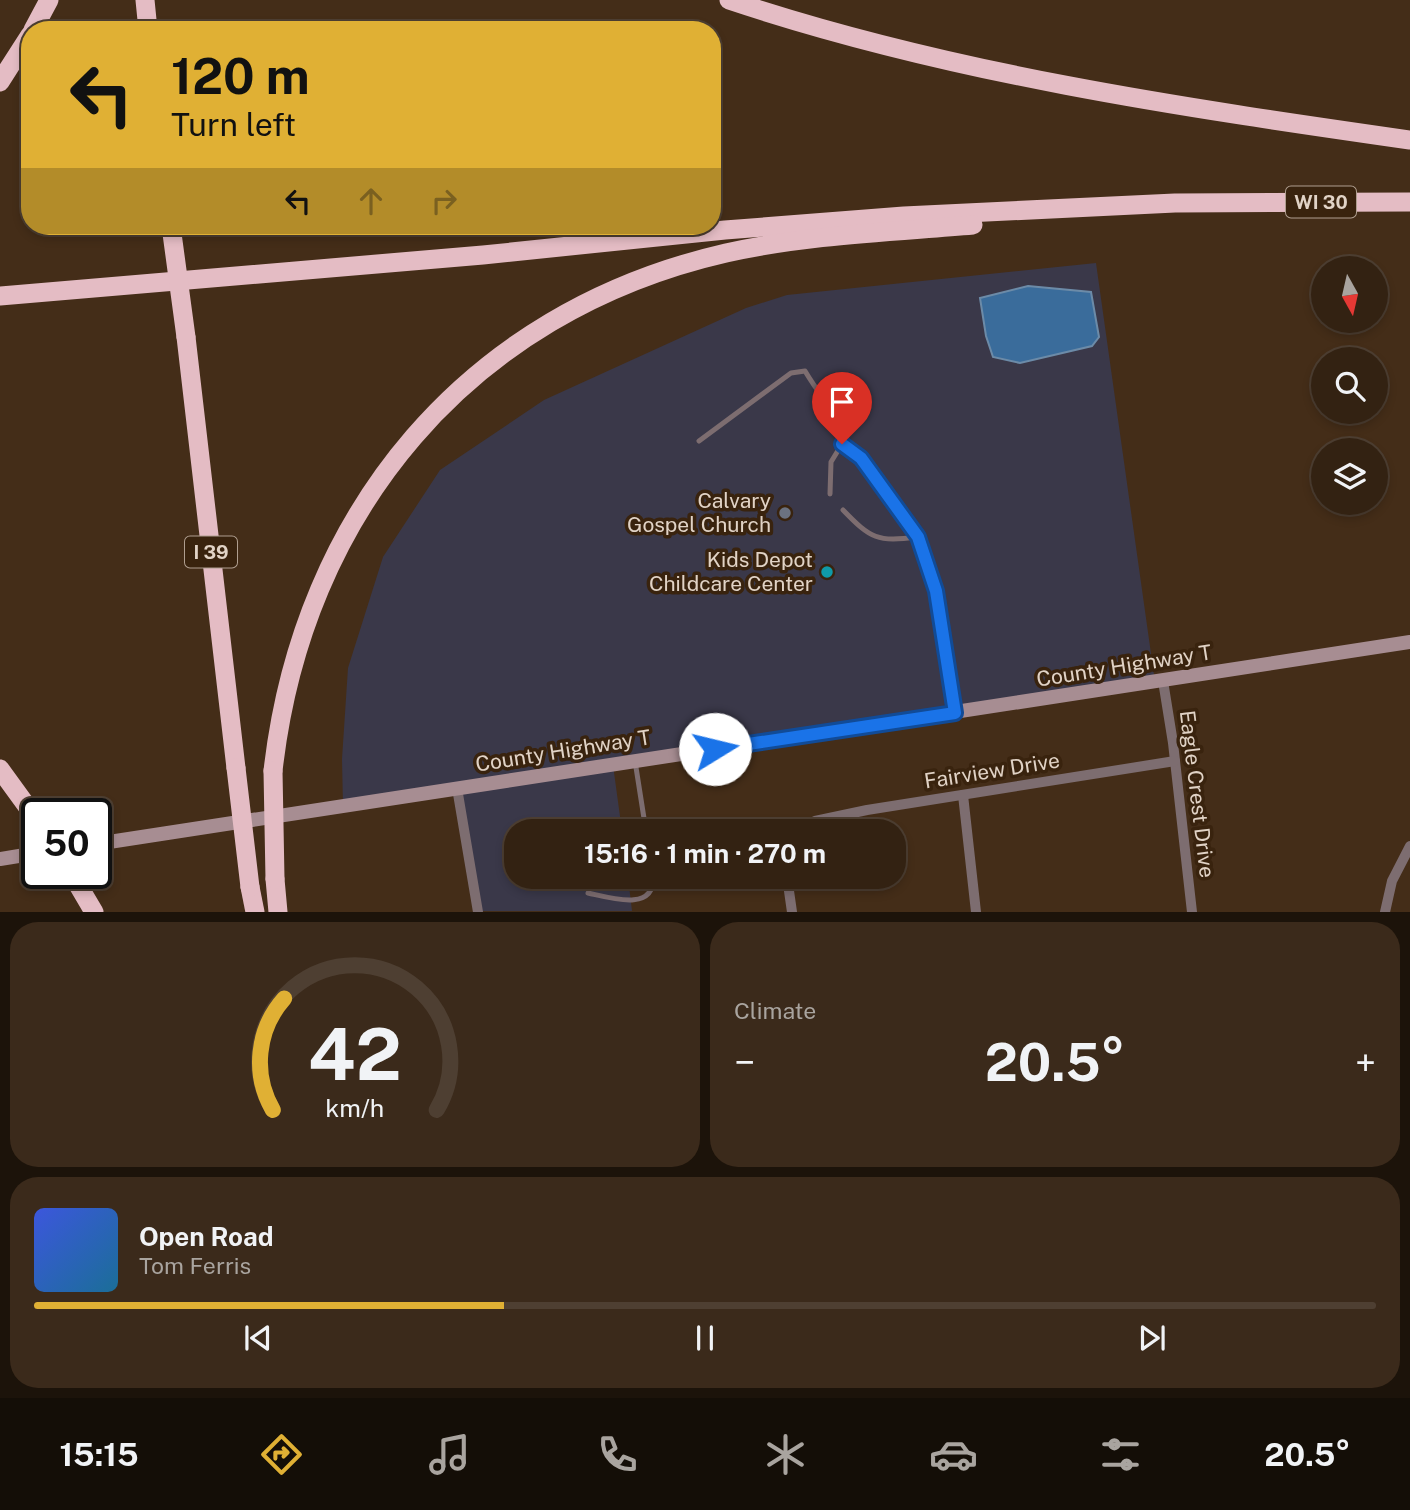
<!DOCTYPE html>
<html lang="en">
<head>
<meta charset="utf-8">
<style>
  :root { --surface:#332212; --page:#3b2a1b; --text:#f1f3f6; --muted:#a9a49f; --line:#4e3f32; --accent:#e0b034 }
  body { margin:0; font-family:"Public Sans",sans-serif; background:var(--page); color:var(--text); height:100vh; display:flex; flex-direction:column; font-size:26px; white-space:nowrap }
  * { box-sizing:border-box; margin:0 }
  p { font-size:23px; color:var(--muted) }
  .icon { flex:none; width:38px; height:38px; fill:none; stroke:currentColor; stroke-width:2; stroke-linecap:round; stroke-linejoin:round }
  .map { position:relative; height:912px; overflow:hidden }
  .sheet { display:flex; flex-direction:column; gap:10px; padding:10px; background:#1c130a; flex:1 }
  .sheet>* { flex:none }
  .guide { position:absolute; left:21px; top:21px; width:700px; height:214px; border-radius:28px; box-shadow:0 4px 10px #0003,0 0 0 2px var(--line); background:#e0b034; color:#111; overflow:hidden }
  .needle { width:46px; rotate:172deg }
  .fabs { position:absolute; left:1311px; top:256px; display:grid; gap:14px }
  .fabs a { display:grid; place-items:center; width:77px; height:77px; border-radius:50%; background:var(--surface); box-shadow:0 4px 10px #0003,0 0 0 2px var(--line); font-size:35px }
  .speed { position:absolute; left:21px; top:798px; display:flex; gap:14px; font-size:35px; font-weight:700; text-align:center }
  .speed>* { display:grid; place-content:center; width:91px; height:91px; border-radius:50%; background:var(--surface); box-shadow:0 4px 10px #0003,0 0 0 2px var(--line); line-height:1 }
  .speed .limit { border:4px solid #111; border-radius:10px; background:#fff; color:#111 }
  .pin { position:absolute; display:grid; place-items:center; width:60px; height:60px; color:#fff; margin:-72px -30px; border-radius:50% 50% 50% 0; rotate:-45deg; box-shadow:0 0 7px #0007 }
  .pin .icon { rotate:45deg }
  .me { position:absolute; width:77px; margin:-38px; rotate:81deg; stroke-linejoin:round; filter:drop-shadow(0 0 5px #0008) }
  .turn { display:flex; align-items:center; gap:24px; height:147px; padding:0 35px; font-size:32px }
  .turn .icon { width:91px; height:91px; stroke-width:2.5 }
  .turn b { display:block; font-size:49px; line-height:60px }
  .lanes { display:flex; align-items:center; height:66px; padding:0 35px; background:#0003; justify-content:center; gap:35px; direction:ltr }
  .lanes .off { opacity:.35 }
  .big { font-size:52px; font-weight:700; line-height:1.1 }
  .sheet .card { flex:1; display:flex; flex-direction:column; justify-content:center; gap:10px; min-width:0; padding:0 24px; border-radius:28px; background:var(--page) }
  .sheet .dial { align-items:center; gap:0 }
  .dial svg { height:182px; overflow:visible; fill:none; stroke:var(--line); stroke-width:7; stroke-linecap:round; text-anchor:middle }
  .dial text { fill:var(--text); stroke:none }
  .song { display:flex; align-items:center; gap:21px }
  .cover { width:84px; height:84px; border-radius:10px; background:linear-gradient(135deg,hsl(230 70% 55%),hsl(200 70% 35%)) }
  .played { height:7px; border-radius:4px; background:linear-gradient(90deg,var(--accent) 35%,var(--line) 35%) }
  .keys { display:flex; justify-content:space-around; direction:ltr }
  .heat { display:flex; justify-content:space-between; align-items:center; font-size:38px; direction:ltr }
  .sheet .tiles { flex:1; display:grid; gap:10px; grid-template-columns:1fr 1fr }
  .card:last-child { grid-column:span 2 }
  .trip { position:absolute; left:504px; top:819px; width:402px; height:70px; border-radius:28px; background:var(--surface); box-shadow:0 4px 10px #0003,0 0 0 2px var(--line); font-weight:700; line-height:70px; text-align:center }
  .tabs { display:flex; height:112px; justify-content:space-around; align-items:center; background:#140e07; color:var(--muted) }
  .tabs .icon { width:49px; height:49px }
  .tabs .on { color:var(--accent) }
  .tabs b { font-size:32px; color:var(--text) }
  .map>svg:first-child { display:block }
  .commercial { fill:#3a3849 }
  .water { fill:#3a6c9b; stroke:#6c8ba8; stroke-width:2 }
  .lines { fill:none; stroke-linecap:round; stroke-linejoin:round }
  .lane { stroke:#7d6d70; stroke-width:5 }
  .street { stroke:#7d6d70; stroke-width:10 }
  .secondary { stroke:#a78d92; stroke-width:14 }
  .highway { stroke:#e4bcc4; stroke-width:19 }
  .highway-bridge { stroke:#e4bcc4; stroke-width:19 }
  .route-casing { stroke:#114b97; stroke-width:18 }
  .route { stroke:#1a73e8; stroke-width:12 }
  .worship-dot { fill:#6b7280; stroke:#39230e; stroke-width:2.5 }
  .culture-dot { fill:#0f9aa8; stroke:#39230e; stroke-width:2.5 }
  .labels { text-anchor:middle; stroke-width:7; stroke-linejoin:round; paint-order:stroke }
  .shield { fill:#39230e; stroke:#af9e8f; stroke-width:2 }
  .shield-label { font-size:19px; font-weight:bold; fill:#e1d3c6 }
  .poi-label { font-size:21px; fill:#e1d3c6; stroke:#39230e; text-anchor:end }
  .street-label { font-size:21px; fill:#e1d3c6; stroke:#39230e }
</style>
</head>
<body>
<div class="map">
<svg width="1410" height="912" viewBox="0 0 1410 912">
  <rect width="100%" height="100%" fill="#442d18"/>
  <polygon class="commercial" points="1096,263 1155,682 613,765 622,831 516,831 516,877 628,877 632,911 478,911 457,788 343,806 342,759 348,668 383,557 440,470 544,400 746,308 787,295"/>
  <polygon class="water" points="1028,286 1091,292 1099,337 1092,346 1020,363 993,357 986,336 980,298"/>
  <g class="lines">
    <g class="lane">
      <path d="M 699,441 L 791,373 L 805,371 C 818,393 834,412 847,434 L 844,445"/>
      <polyline points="830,494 831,462 842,444 861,458 918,537"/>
      <path d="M 843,510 C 871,539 877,542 918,537 L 936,591 L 954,710"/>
      <polyline points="635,761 646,831"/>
      <path d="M 588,893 C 611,898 655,912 653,877"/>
    </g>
    <g class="street">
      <polyline points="1163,681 1173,743 1192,912"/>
      <polyline points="457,788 478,912"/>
      <polyline points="963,795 976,912"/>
      <polyline points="792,831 815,821 867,810 1175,761"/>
      <polyline points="787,877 792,912"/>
      <polyline points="1385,912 1392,881 1410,846"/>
    </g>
    <g class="secondary">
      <polyline points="96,844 1410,642"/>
      <polyline points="0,859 37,853"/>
    </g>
    <g class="highway">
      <polyline points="145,0 148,30"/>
      <path d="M 729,0 C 951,74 1180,107 1410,140"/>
      <polyline points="33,30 49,0"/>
      <polyline points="0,82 30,35"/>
      <polyline points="0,296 483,255 725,230 904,216 1175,203 1410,202"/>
      <polyline points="186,337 236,768"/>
      <polyline points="0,769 37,820"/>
      <path d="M 273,771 C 302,512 468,312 726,253 C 806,235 891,232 973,225"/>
      <polyline points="71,873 94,912"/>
      <polyline points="275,879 278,912"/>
      <polyline points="250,887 255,912"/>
    </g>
    <g class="highway-bridge">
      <polyline points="171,226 186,337"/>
      <polyline points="236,768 250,887"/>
      <polyline points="273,771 275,879"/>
    </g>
  </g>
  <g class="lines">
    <defs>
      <polyline id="route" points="715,749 955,713 936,591 918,537 861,458 842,444"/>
    </defs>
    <use href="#route" class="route-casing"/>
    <use href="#route" class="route"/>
  </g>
  <circle class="worship-dot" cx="785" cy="513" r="7"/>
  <circle class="culture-dot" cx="827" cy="572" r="7"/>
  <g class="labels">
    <g class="shield">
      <rect x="1286" y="186.5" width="70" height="31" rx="5"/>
      <rect x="185" y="536.5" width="52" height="31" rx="5"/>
    </g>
    <g class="shield-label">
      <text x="1321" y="209">WI 30</text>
      <text x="211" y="559">I 39</text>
    </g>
    <g class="poi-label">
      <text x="771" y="508">Calvary<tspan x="771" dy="24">Gospel Church</tspan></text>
      <text x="813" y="567">Kids Depot<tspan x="813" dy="24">Childcare Center</tspan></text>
    </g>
    <g class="street-label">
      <text transform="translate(1124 666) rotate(-9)" y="7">County Highway T</text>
      <text transform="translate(563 751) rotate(-9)" y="7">County Highway T</text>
      <text transform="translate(992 771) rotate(-9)" y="7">Fairview Drive</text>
      <text transform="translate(1197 794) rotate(83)" y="7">Eagle Crest Drive</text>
    </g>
  </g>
</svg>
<div class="fabs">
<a><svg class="needle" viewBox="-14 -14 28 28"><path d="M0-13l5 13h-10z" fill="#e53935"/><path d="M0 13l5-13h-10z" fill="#a9a49f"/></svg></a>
<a><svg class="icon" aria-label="search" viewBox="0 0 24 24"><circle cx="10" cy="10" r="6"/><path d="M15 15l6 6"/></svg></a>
<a><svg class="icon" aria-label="layers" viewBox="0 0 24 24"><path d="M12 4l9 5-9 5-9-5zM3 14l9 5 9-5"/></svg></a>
</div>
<div class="speed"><div class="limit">50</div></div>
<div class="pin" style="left:842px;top:444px;background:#d93025"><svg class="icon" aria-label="arrive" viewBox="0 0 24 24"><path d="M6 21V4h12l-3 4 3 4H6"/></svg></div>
<svg class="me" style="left:715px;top:749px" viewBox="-20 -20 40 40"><circle r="19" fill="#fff"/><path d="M0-13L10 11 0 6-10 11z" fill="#1a73e8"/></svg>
<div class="trip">15:16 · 1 min · 270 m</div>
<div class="guide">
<div class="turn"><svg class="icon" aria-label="left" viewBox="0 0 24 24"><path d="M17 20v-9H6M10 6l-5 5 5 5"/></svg><div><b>120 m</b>Turn left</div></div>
<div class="lanes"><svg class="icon" aria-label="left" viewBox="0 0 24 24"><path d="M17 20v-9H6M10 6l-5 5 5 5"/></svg><svg class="icon off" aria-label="ahead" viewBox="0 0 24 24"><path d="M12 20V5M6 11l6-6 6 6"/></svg><svg class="icon off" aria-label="right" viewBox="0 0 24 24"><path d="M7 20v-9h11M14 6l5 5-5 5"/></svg></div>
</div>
</div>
<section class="sheet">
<div class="tiles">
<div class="card dial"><svg viewBox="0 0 100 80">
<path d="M14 69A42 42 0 1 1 86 69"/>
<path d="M14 69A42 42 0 0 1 19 20" stroke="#e0b034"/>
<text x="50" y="56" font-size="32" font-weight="700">42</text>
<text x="50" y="72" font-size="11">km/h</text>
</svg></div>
<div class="card"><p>Climate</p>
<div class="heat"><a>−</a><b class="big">20.5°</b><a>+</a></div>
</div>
<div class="card">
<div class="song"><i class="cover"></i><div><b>Open Road</b><p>Tom Ferris</p></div></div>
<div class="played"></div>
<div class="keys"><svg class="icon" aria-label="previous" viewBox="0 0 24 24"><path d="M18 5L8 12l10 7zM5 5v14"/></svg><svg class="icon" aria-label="pause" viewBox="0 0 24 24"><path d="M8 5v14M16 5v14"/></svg><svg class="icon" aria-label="next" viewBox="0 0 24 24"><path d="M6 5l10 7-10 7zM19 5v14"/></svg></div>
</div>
</div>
</section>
<nav class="tabs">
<b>15:15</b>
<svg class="icon on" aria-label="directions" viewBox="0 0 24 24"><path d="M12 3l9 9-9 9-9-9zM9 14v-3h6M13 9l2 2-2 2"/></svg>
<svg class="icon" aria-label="music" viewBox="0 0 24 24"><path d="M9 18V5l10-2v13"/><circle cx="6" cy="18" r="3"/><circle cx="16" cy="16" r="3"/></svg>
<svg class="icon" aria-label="phone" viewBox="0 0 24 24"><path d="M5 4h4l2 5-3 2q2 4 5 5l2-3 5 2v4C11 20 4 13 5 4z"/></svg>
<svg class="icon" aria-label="climate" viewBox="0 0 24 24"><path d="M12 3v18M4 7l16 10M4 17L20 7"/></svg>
<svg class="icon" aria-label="car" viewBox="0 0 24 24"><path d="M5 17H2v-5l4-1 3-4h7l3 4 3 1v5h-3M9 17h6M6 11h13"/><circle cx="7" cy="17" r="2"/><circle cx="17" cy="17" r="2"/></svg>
<svg class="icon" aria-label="filters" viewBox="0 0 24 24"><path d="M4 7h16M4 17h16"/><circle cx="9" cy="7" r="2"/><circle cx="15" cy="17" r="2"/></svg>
<b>20.5°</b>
</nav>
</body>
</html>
